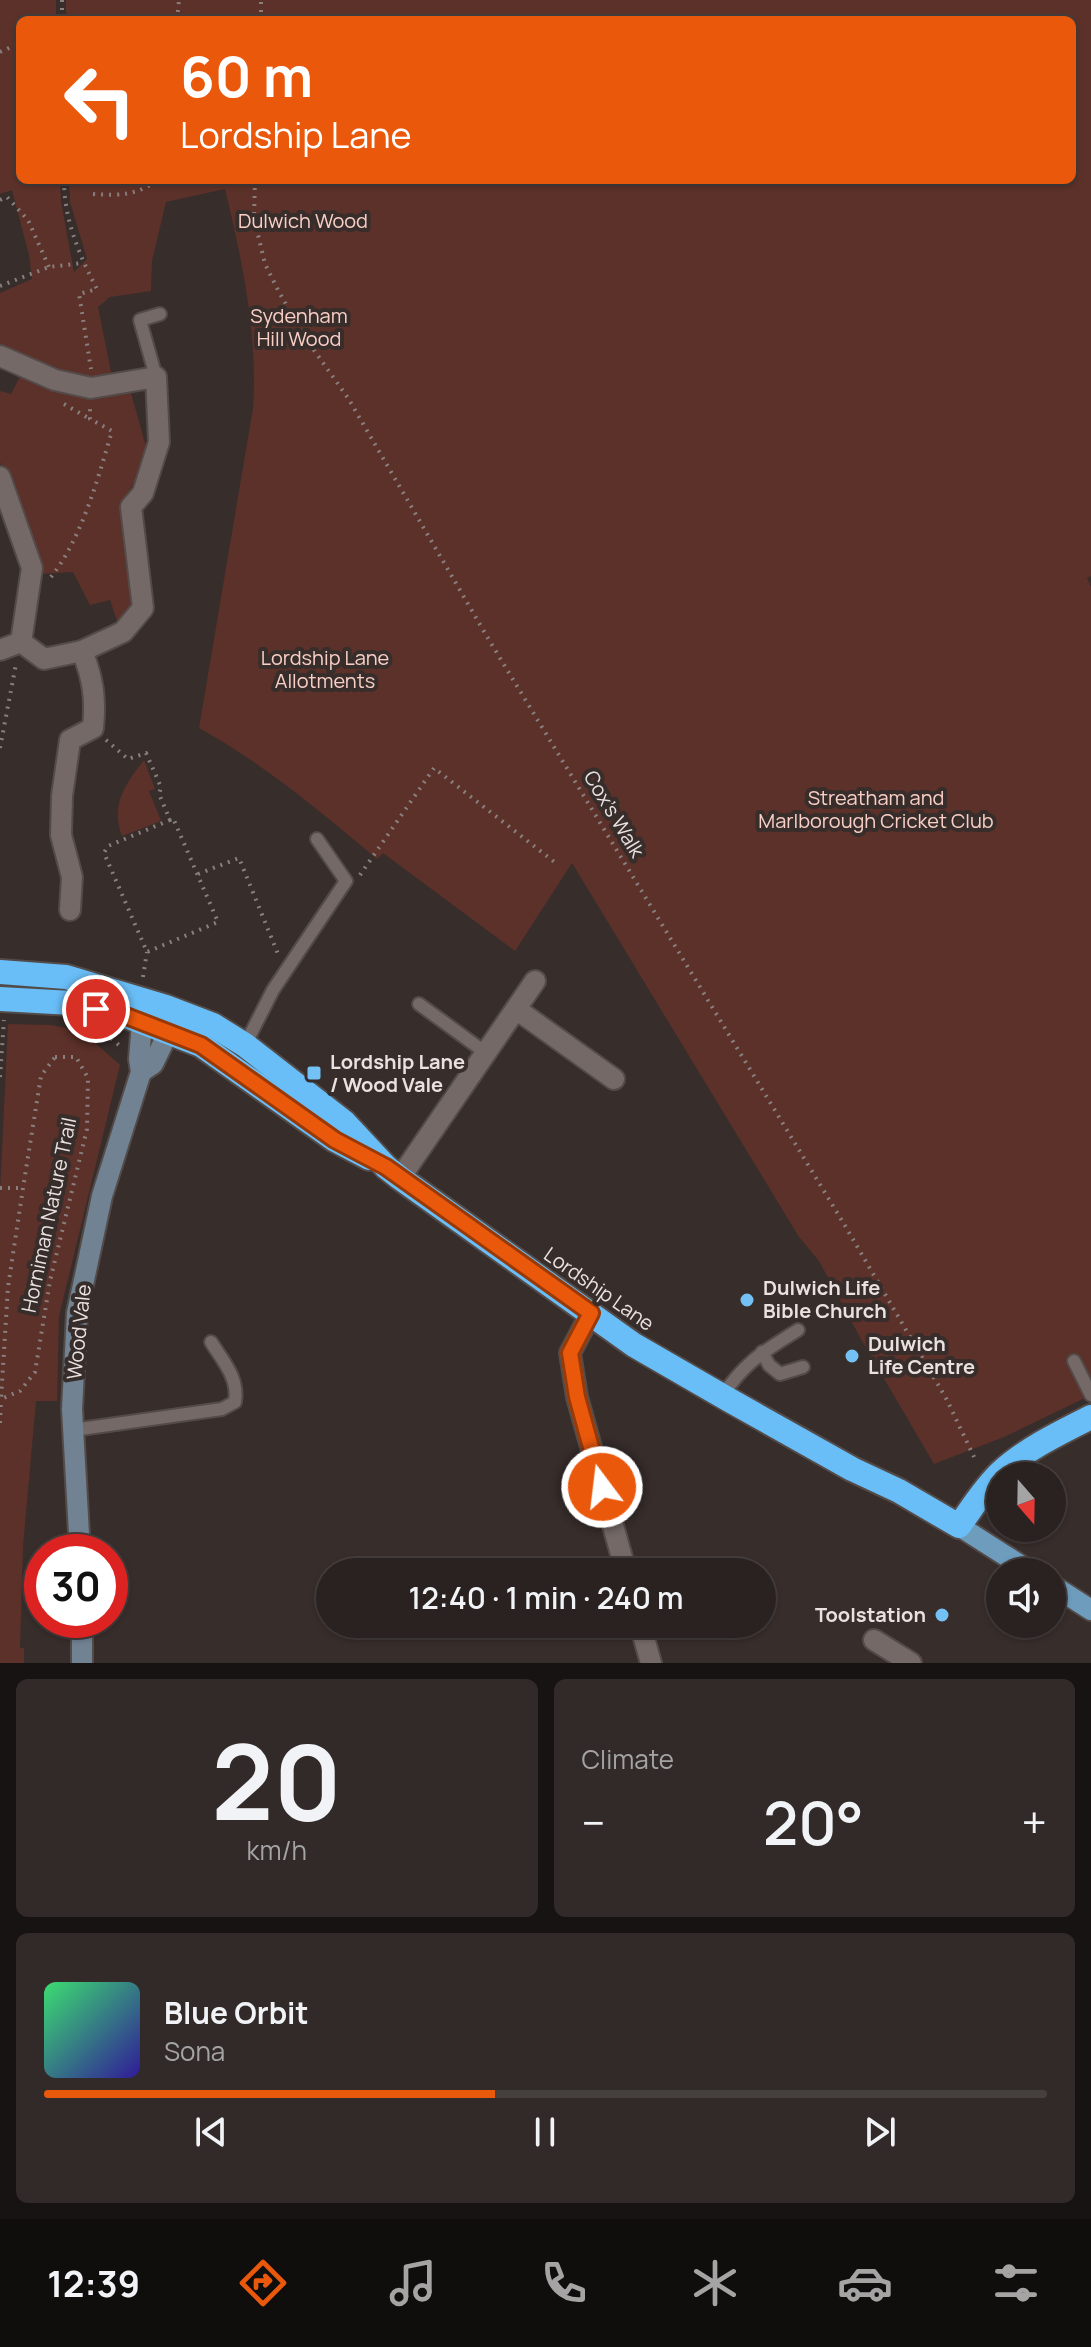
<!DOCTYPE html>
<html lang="en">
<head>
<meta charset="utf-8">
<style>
  :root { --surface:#292220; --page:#312a29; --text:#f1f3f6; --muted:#a5a4a5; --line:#453f3e; --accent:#ea580c }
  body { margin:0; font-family:Manrope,sans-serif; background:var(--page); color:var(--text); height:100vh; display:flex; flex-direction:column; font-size:30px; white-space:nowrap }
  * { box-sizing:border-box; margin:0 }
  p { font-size:26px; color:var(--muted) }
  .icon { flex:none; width:44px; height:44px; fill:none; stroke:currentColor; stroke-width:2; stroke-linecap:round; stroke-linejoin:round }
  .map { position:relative; height:1663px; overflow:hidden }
  .details { display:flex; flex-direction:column; gap:16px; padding:16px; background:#171312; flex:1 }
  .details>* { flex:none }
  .hud { position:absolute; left:16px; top:16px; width:1060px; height:168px; border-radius:12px; box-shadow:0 2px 6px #0004,0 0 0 2px var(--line); background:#ea580c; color:#fff; overflow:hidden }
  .needle { width:52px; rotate:160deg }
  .buttons { position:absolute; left:986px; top:1462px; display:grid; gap:16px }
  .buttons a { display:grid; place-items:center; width:80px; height:80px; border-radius:50%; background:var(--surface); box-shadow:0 2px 6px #0004,0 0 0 2px var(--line); font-size:40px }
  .speed { position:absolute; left:24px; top:1534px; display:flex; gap:16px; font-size:40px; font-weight:700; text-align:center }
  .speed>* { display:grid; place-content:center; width:104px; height:104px; border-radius:50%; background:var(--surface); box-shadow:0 2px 6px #0004,0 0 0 2px var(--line); line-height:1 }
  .speed .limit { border:12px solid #d22; background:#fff; color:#111 }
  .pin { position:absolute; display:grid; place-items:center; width:68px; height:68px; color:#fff; margin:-34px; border:4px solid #fff; border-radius:50%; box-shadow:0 2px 8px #0007 }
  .me { position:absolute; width:88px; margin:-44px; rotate:345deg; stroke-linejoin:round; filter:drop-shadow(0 0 6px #0008) }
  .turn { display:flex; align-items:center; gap:28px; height:168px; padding:0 32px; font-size:36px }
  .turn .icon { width:104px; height:104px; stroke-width:2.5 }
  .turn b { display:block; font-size:56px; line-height:68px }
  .big { font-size:60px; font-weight:600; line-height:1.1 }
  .details .tile { flex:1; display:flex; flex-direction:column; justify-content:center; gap:12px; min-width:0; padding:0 28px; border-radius:12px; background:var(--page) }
  .details .dial { align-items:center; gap:0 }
  .dial b { font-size:104px; line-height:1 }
  .song { display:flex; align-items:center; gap:24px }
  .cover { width:96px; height:96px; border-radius:12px; background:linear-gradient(135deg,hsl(140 70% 55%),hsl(250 70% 35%)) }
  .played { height:8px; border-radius:4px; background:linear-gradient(90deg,var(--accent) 45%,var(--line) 45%) }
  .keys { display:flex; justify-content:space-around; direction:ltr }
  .heat { display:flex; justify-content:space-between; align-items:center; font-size:44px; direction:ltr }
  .details .tiles { flex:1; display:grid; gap:16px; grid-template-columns:1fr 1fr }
  .tile:last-child { grid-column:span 2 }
  .trip { position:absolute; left:316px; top:1558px; width:460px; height:80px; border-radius:40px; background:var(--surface); box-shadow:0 2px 6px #0004,0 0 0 2px var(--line); font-weight:600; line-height:80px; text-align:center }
  .tabs { display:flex; height:128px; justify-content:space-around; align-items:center; background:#100e0d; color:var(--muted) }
  .tabs .icon { width:56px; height:56px }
  .tabs .on { color:var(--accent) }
  .tabs b { font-size:36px; color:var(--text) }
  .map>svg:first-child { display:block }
  .green { fill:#5c3129 }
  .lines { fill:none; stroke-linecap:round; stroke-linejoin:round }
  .lane-casing { stroke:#534b49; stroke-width:16 }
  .street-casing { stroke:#534b49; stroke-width:24 }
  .secondary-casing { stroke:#534b49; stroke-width:24 }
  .primary-casing { stroke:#534b49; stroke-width:24 }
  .highway-casing { stroke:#534b49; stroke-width:28 }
  .path { stroke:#887f7e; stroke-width:4; stroke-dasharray:2 6; stroke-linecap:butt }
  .lane { stroke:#746967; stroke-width:12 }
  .street { stroke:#746967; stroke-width:20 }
  .secondary { stroke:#718292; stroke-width:20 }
  .primary { stroke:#6d9cbd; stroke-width:20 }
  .highway { stroke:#69bef7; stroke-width:24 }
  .route-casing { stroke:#983908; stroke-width:20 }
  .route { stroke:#ea580c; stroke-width:14 }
  .poi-dot { fill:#73c1f5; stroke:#372d2b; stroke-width:3 }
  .labels { text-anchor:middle; stroke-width:8; stroke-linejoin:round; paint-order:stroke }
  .park-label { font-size:20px; fill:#facfc6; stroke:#372d2b }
  .street-label { font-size:20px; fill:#e9e2e1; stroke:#372d2b }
  .poi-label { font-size:20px; font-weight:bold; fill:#e9e2e1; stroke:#372d2b; text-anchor:start }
</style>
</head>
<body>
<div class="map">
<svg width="1091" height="1663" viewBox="0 0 1091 1663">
  <rect width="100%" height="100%" fill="#372d2b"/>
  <g class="green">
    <path d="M 0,0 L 56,0 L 56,20 L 20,20 L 20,180 L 60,180 L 61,202 L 74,272 L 87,259 L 70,202 L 69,180 L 1072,180 L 1072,20 L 66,20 L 66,0 L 1091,0 L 1091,576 L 1087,578 L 1091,587 L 1091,1395 L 1004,1437 L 934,1464 L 862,1341 L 819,1261 L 799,1237 L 572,863 L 515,951 L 383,853 L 377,859 C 320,811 264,764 199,728 L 253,408 C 258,334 242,260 225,189 L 166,202 L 152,261 L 151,291 L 110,297 L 98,307 L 112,377 L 87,382 L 41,368 L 0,348 L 0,293 L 32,279 L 29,255 L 12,190 L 0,194 Z"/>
    <polygon points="22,373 100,395 131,393 148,454 123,504 149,591 119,626 110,600 90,605 73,572 39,574 0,462 0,391 11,394"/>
    <path d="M 144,760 L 155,789 L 149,791 L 161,821 L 122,836 C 110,805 125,785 144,760 Z"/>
    <polygon points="8,1024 51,1025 82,1031 120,1065 59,1316 57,1401 36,1401 23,1546 20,1648 24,1648 24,1663 0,1663 0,1193"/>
  </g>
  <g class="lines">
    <defs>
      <g id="lane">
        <polyline points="156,377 140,320 160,314"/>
        <polyline points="419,1004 486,1053"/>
        <polyline points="245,1045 273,990 346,881 317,839"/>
        <polyline points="762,1352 769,1365 780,1374 803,1367"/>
        <polyline points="1074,1361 1091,1395"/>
        <path d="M 722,1396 C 746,1361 763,1352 798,1330"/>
        <path d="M 73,1430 L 222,1409 L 235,1402 C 239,1378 223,1361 211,1342"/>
      </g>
      <g id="street">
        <polyline points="0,356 55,380 91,388 156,377 159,442 143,493 131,507 143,608 123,632 82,651 44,659 21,642"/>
        <polyline points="0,477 32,568 21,642"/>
        <polyline points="0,650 21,642"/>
        <path d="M 70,910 L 72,877 L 61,835 L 62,796 L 70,740 L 93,728 C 96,699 93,678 82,651"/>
        <polyline points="516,1009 614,1079"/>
        <polyline points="400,1178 535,981"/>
        <polyline points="591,1313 570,1353 577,1397 626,1572"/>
        <polyline points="640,1624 651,1663"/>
        <polyline points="874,1640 911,1663"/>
      </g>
      <g id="secondary">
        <polyline points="141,1072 153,1064 168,1033"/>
        <polyline points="80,1552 72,1409 77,1313 102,1196 141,1072 139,1059 142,1022"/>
        <polyline points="82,1620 82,1663"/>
      </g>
      <g id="primary">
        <polyline points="959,1526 1031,1572"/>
        <polyline points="1052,1585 1091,1610"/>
      </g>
      <g id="highway">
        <path d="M 0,972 L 66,977 L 166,1007 L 213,1025 L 245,1045 L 344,1122 L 386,1167 L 400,1178 L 634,1345 L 731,1401 L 852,1469 L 899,1491 L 959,1526 C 972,1508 984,1488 1001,1472 C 1026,1449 1061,1432 1091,1417"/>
        <polyline points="0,999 72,1003 121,1014 201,1045 335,1140 369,1158"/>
      </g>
    </defs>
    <use href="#lane" class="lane-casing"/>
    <use href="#street" class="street-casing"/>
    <use href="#secondary" class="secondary-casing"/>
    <use href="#primary" class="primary-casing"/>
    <use href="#highway" class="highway-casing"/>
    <g class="path">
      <polyline points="62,0 62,20"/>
      <polyline points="177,20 179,0"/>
      <polyline points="261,20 261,0"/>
      <polyline points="0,52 20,43"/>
      <path d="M 64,180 C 64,219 79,255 97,289 L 79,294 L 91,369"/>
      <polyline points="255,180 254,218 265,264 279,292 306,339 348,398 489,640 844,1224 947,1400 974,1457"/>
      <path d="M 93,194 C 122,196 135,195 159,180"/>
      <polyline points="0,200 7,197 28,220 49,267"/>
      <polyline points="0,286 49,267 83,263"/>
      <polyline points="64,404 90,419"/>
      <path d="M 51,577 C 82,538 98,478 112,431 L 90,419 L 90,405"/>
      <polyline points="106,740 128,759 146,753 161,787 159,794 170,820 173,818 218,922 147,952 104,853 108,846 170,820"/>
      <polyline points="0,748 16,664"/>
      <polyline points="198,874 239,858 278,954"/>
      <polyline points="360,875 434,768 557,864"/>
      <polyline points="143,977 147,952"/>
      <polyline points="105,1033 120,1046"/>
      <polygon points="55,1057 76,1057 88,1078 87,1129 50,1281 35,1372 20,1391 1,1399 8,1287 23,1188 41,1076"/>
      <polyline points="0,1077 4,1020"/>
      <polyline points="0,1188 22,1188"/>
      <polyline points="0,1423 1,1399"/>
    </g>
    <use href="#lane" class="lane"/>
    <use href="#street" class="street"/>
    <use href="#secondary" class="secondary"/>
    <use href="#primary" class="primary"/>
    <use href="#highway" class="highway"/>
  </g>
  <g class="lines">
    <defs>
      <polyline id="route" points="96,1009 121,1014 201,1045 335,1140 386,1167 591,1313 570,1353 577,1397 602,1487"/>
    </defs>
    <use href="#route" class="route-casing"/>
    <use href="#route" class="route"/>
  </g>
  <g class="poi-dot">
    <rect x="306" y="1065" width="16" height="16" rx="4"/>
    <circle cx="747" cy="1300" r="8"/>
    <circle cx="852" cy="1356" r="8"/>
    <circle cx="942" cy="1615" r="8"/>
  </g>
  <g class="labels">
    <g class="park-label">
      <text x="303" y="228">Dulwich Wood</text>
      <text x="299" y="323">Sydenham<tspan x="299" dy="23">Hill Wood</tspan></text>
      <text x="325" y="665">Lordship Lane<tspan x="325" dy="23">Allotments</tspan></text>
      <text x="876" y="805">Streatham and<tspan x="876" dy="23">Marlborough Cricket Club</tspan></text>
    </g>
    <g class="street-label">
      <text transform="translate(614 814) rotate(59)" y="7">Cox's Walk</text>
      <text transform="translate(49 1215) rotate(-78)" y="7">Horniman Nature Trail</text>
      <text transform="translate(599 1289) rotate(35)" y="7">Lordship Lane</text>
      <text transform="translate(79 1332) rotate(-84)" y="7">Wood Vale</text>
    </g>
    <g class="poi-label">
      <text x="330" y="1069">Lordship Lane<tspan x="330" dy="23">/ Wood Vale</tspan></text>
      <text x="763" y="1295">Dulwich Life<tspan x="763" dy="23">Bible Church</tspan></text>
      <text x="868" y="1351">Dulwich<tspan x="868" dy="23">Life Centre</tspan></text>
      <text x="926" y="1622" text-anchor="end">Toolstation</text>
    </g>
  </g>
</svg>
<div class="buttons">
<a><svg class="needle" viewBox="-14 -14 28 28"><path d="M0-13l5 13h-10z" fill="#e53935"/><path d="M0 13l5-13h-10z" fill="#a5a4a5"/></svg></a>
<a><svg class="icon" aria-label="sound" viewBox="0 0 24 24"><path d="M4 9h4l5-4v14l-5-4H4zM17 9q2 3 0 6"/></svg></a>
</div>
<div class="speed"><div class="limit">30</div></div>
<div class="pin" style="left:96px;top:1009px;background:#d93025"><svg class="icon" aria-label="arrive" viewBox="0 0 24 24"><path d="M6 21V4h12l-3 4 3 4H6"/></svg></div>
<svg class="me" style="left:602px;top:1487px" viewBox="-20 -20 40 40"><circle r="17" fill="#ea580c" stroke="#fff" stroke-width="3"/><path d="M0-11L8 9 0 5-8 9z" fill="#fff"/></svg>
<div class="trip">12:40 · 1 min · 240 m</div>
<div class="hud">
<div class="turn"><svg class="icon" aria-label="left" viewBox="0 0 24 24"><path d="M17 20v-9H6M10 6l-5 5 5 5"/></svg><div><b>60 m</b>Lordship Lane</div></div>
</div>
</div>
<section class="details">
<div class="tiles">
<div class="tile dial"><b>20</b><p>km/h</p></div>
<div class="tile"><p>Climate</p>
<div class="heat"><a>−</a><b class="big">20°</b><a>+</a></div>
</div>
<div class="tile">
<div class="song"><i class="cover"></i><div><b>Blue Orbit</b><p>Sona</p></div></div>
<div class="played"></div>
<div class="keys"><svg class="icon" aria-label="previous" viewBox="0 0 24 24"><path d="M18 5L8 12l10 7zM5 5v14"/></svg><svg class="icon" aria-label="pause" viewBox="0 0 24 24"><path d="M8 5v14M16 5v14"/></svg><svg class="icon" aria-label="next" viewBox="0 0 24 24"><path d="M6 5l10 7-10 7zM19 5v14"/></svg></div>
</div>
</div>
</section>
<nav class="tabs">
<b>12:39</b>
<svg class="icon on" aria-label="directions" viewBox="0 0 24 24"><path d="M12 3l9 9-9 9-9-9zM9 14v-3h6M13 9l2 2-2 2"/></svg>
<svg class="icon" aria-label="music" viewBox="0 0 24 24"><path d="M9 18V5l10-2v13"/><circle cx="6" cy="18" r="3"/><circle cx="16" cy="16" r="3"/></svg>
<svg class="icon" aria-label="phone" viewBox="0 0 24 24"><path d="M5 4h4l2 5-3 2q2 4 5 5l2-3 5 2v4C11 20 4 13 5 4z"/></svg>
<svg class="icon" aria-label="climate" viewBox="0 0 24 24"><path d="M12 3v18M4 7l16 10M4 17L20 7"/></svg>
<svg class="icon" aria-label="car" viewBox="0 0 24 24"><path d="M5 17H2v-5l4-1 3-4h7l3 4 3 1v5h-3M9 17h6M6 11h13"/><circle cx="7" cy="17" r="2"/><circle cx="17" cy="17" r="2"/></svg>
<svg class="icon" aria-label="filters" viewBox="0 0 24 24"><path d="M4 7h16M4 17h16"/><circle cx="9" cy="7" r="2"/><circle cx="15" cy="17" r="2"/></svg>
</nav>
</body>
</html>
